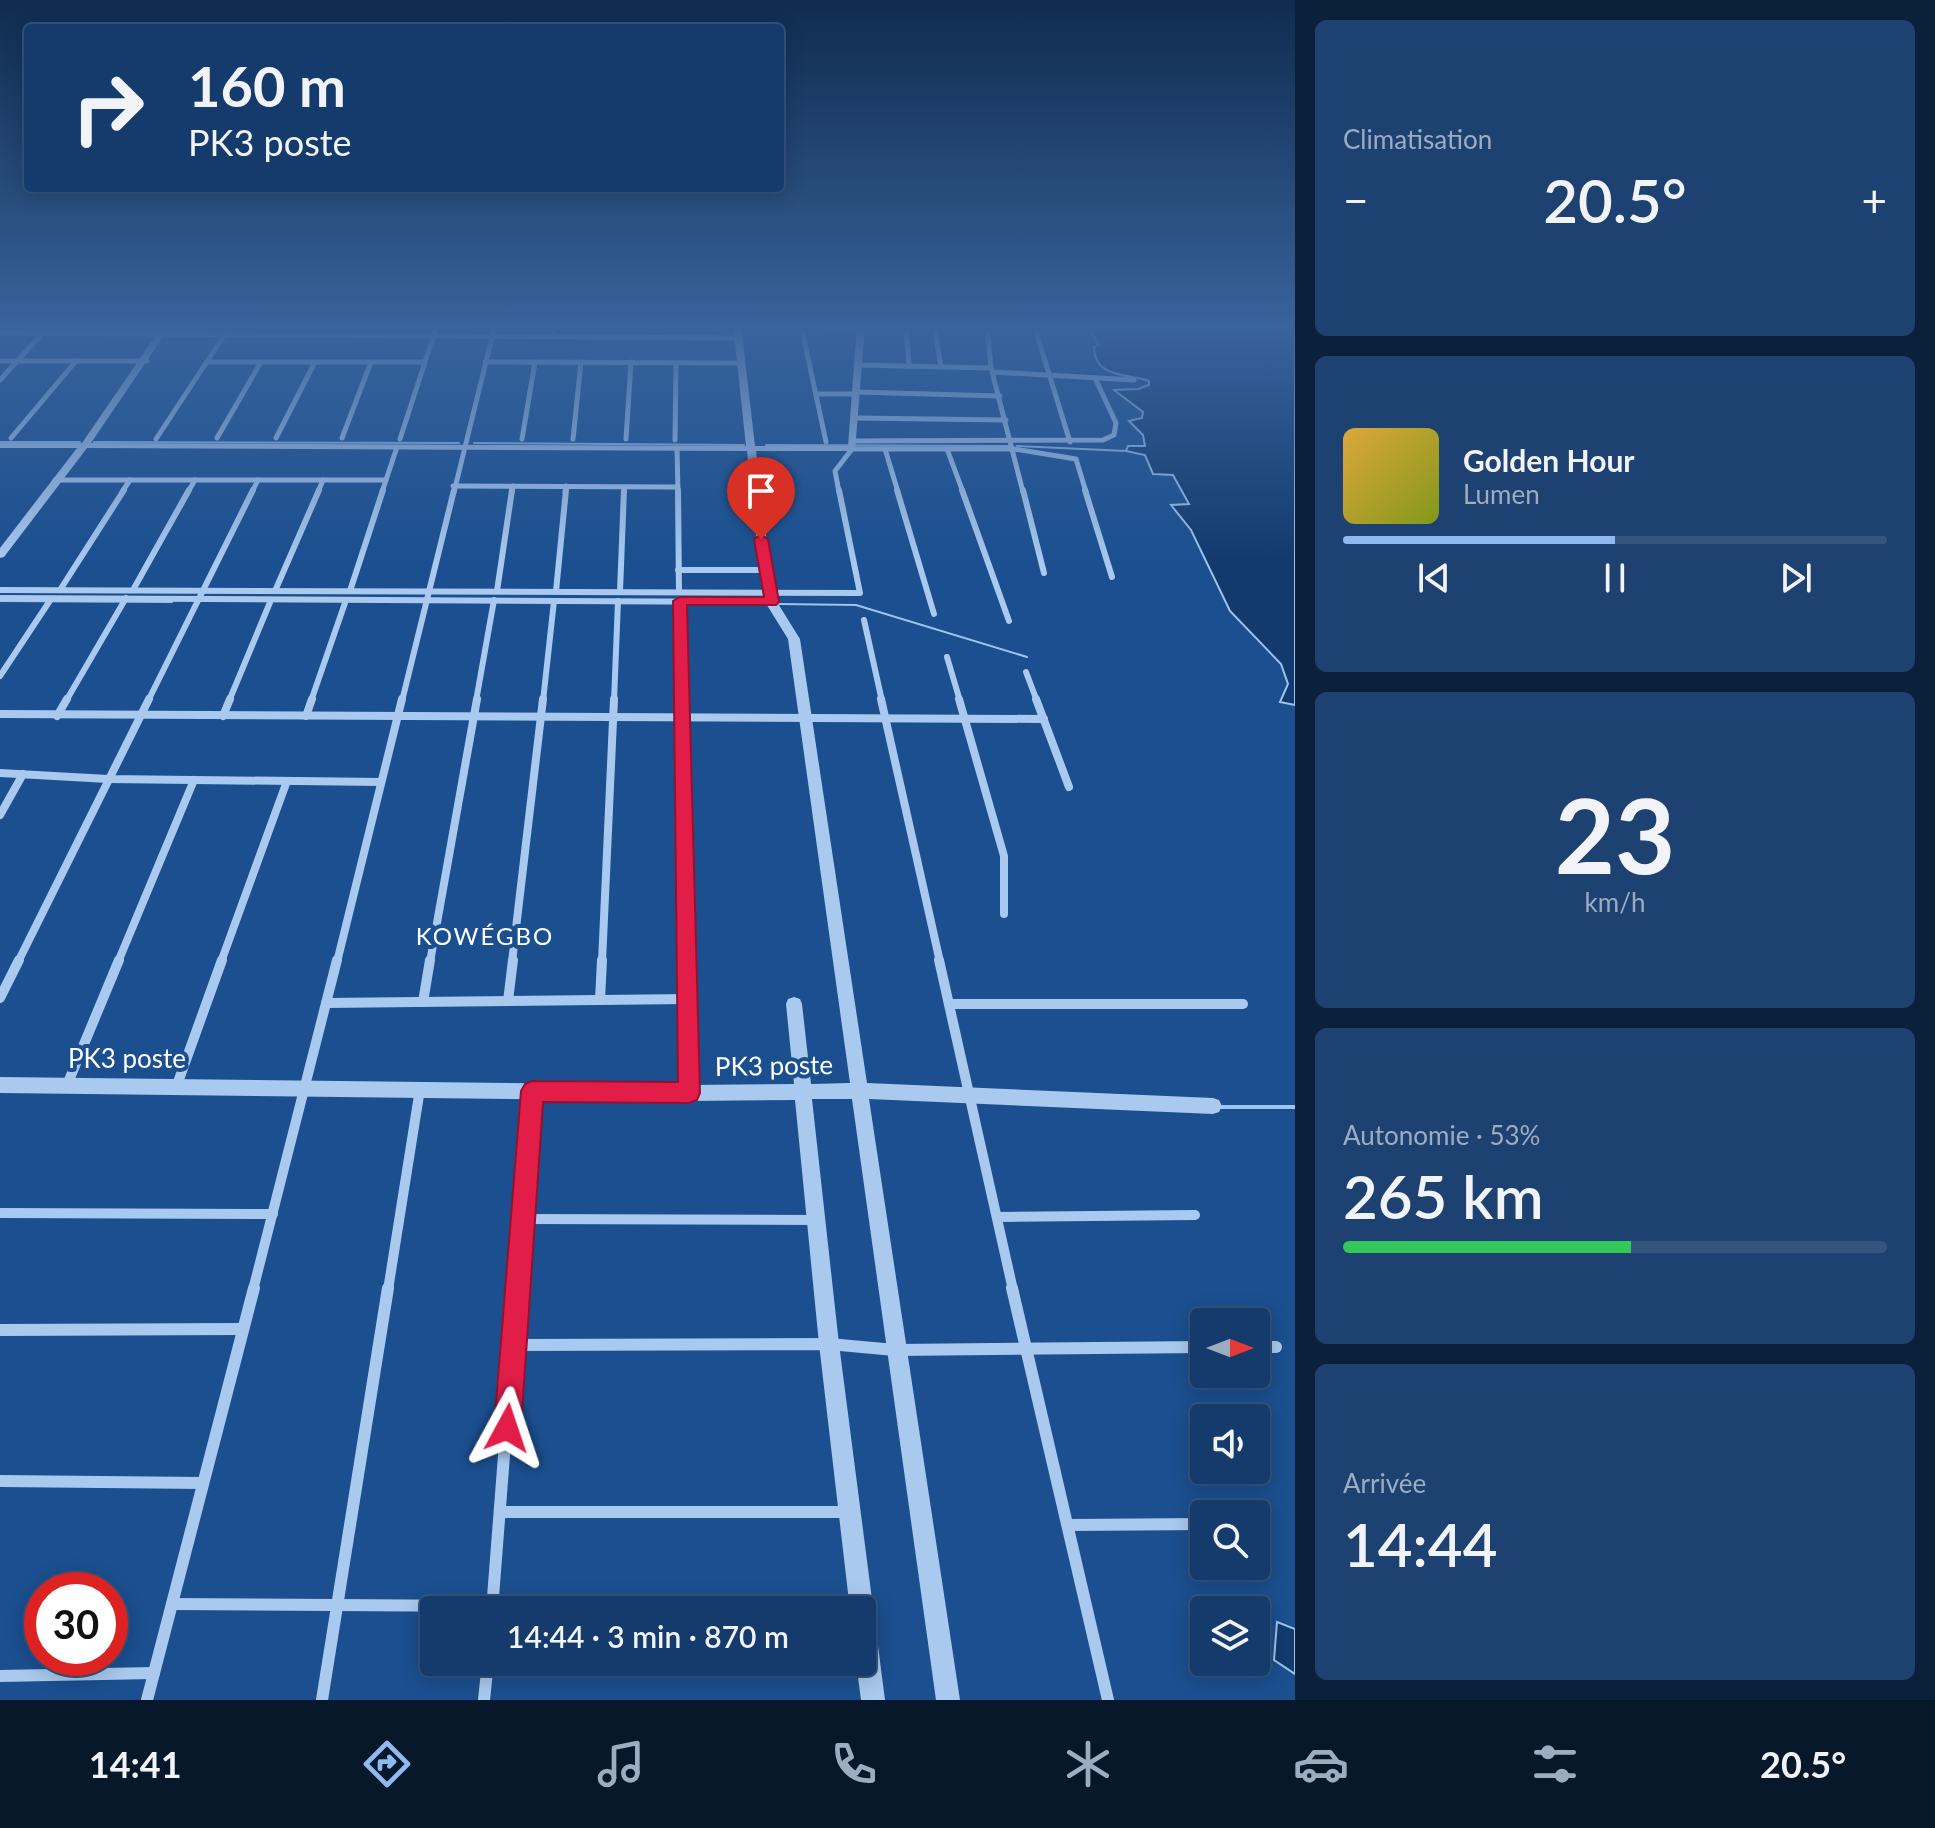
<!DOCTYPE html>
<html lang="fr">
<head>
<meta charset="utf-8">
<style>
  :root { --surface:#143b6b; --page:#1d4271; --text:#f1f3f6; --muted:#9dadc1; --line:#33557e; --accent:#90b9f0 }
  body { margin:0; font-family:Lato,sans-serif; background:var(--page); color:var(--text); height:100vh; display:flex; flex-direction:column; font-size:30px; white-space:nowrap }
  * { box-sizing:border-box; margin:0 }
  p { font-size:26px; color:var(--muted) }
  .icon { flex:none; width:44px; height:44px; fill:none; stroke:currentColor; stroke-width:2; stroke-linecap:round; stroke-linejoin:round }
  .map { position:relative; flex:1; overflow:hidden }
  .details { display:flex; flex-direction:column; gap:20px; padding:20px; background:#0b203b; width:640px }
  .details>* { flex:none }
  .top-card { position:absolute; left:24px; top:24px; width:760px; height:168px; border-radius:8px; box-shadow:0 4px 20px #0003,0 0 0 2px var(--line); background:#143b6b; color:var(--text); overflow:hidden }
  .needle { width:52px; rotate:90deg }
  .controls { position:absolute; left:1190px; top:1308px; display:grid; gap:16px }
  .controls a { display:grid; place-items:center; width:80px; height:80px; border-radius:8px; background:var(--surface); box-shadow:0 4px 20px #0003,0 0 0 2px var(--line); font-size:40px }
  .speed { position:absolute; left:24px; top:1572px; display:flex; gap:16px; font-size:40px; font-weight:700; text-align:center }
  .speed>* { display:grid; place-content:center; width:104px; height:104px; border-radius:50%; background:var(--surface); box-shadow:0 4px 20px #0003,0 0 0 2px var(--line); line-height:1 }
  .speed .limit { border:12px solid #d22; background:#fff; color:#111 }
  .pin { position:absolute; display:grid; place-items:center; width:68px; height:68px; color:#fff; margin:-82px -34px; border-radius:50% 50% 50% 0; rotate:-45deg; box-shadow:0 0 8px #0007 }
  .pin .icon { rotate:45deg }
  .me { position:absolute; width:88px; margin:-44px; rotate:5deg; stroke-linejoin:round; filter:drop-shadow(0 0 6px #0008) }
  .turn { display:flex; align-items:center; gap:28px; height:168px; padding:0 32px; font-size:36px }
  .turn .icon { width:104px; height:104px; stroke-width:2.5 }
  .turn b { display:block; font-size:56px; line-height:68px }
  .big { font-size:60px; font-weight:600; line-height:1.1 }
  .details .widget { flex:1; display:flex; flex-direction:column; justify-content:center; gap:12px; min-width:0; padding:0 28px; border-radius:12px; background:var(--page) }
  .details .dial { align-items:center; gap:0 }
  .dial b { font-size:104px; line-height:1 }
  .song { display:flex; align-items:center; gap:24px }
  .cover { width:96px; height:96px; border-radius:12px; background:linear-gradient(135deg,hsl(40 70% 55%),hsl(70 70% 35%)) }
  .played { height:8px; border-radius:4px; background:linear-gradient(90deg,var(--accent) 50%,var(--line) 50%) }
  .keys { display:flex; justify-content:space-around; direction:ltr }
  .heat { display:flex; justify-content:space-between; align-items:center; font-size:44px; direction:ltr }
  .charge { height:12px; border-radius:6px; background:linear-gradient(90deg,#34c759 53%,var(--line) 0) }
  .trip { position:absolute; left:420px; top:1596px; width:456px; height:80px; border-radius:8px; background:var(--surface); box-shadow:0 4px 20px #0003,0 0 0 2px var(--line); font-weight:600; line-height:80px; text-align:center }
  .menu { display:flex; height:128px; justify-content:space-around; align-items:center; background:#08182b; color:var(--muted) }
  .menu .icon { width:56px; height:56px }
  .menu .selected { color:var(--accent) }
  .menu b { font-size:36px; color:var(--text) }
  main { display:flex; flex:1; min-height:0 }
  .map>svg:first-child { display:block }
  .water { fill:#123a6d; stroke:#9cc4f0; stroke-width:2 }
  .lines { fill:none; stroke-linecap:round; stroke-linejoin:round }
  .stream-far1 { stroke:#9cc4f0; stroke-width:2 }
  .stream { stroke:#9cc4f0; stroke-width:4 }
  .minor-far4 { stroke:#a9c9ee; stroke-width:5 }
  .minor-far3 { stroke:#a9c9ee; stroke-width:6 }
  .minor-far2 { stroke:#a9c9ee; stroke-width:8 }
  .minor-far1 { stroke:#a9c9ee; stroke-width:10 }
  .minor { stroke:#a9c9ee; stroke-width:12 }
  .tertiary { fill:#a9c9ee; fill-rule:evenodd }
  .route { fill:#e11d48; stroke:#92132f; stroke-width:2 }
  .labels { text-anchor:middle; stroke-width:8; stroke-linejoin:round; paint-order:stroke }
  .neighbourhood-label { font-size:24px; letter-spacing:2px; fill:#fff; stroke:#1b4f8f }
  .near-street-label { font-size:26px; fill:#fff; stroke:#1b4f8f }
</style>
</head>
<body>
<main>
<div class="map">
<svg width="1295" height="1700" viewBox="0 0 1295 1700">
  <rect width="100%" height="100%" fill="#1b4f8f"/>
  <g class="water">
    <path d="M 1087,325 L 1295,325 L 1295,705 L 1280,702 L 1288,684 L 1281,664 L 1230,611 L 1191,530 L 1171,505 L 1189,504 L 1173,475 L 1153,474 L 1145,455 L 1126,451 L 1128,446 L 1145,446 L 1143,435 L 1129,421 L 1142,418 L 1143,412 L 1114,390 L 1138,389 L 1149,385 L 1149,381 C 1127,373 1095,379 1094,347 L 1099,345 Z"/>
    <polygon points="1277,1622 1295,1629 1295,1674 1274,1660"/>
  </g>
  <g class="lines">
    <g class="stream-far1">
      <polyline points="0,442 80,442"/>
      <polyline points="94,442 459,443"/>
      <polyline points="474,443 744,445"/>
      <polyline points="766,445 1010,446"/>
      <polyline points="1017,446 1126,451"/>
      <polyline points="0,601 172,602"/>
      <polyline points="779,604 856,605 1027,657"/>
    </g>
    <polyline class="stream" points="1220,1107 1295,1107"/>
    <g class="minor-far4">
      <polyline points="801,325 826,442"/>
      <polyline points="906,325 909,366"/>
      <polyline points="934,325 941,367"/>
      <polyline points="987,325 991,368 1023,492"/>
      <polyline points="1034,325 1070,442"/>
      <polyline points="801,326 861,327"/>
      <polyline points="0,333 739,338"/>
      <polyline points="553,337 555,325"/>
      <polyline points="0,361 147,361"/>
      <polyline points="207,362 424,362"/>
      <polyline points="485,362 741,363"/>
      <polyline points="859,365 991,368"/>
      <polyline points="994,372 1134,380"/>
      <polyline points="0,380 50,325"/>
      <polyline points="857,392 1000,396"/>
      <polyline points="816,394 857,394"/>
      <polyline points="856,418 1006,420"/>
      <polyline points="11,438 76,361"/>
      <polyline points="217,438 261,362"/>
      <polyline points="276,438 315,362"/>
      <polyline points="342,438 371,362"/>
      <polyline points="156,439 231,325"/>
      <polyline points="400,439 437,325"/>
      <polyline points="522,439 535,362"/>
      <polyline points="573,439 581,362"/>
      <polyline points="626,439 631,362"/>
      <polyline points="675,440 676,363"/>
      <polyline points="852,441 1103,440 1114,435 1116,423 1095,378"/>
      <polyline points="677,448 678,492"/>
      <polyline points="885,449 898,492"/>
      <polyline points="947,449 963,492"/>
      <polyline points="55,480 386,480"/>
      <polyline points="453,486 677,487"/>
      <polyline points="122,492 130,480"/>
      <polyline points="188,492 195,480"/>
      <polyline points="252,492 258,480"/>
      <polyline points="318,492 323,480"/>
      <polyline points="382,492 397,447"/>
      <polyline points="454,492 495,325"/>
      <polyline points="512,492 513,486"/>
      <polyline points="565,492 566,486"/>
      <polyline points="624,492 624,487"/>
      <polyline points="839,492 835,471 852,449 1014,449 1076,459 1086,492"/>
    </g>
    <g class="minor-far3">
      <polyline points="678,490 679,591"/>
      <polyline points="897,490 934,614"/>
      <polyline points="962,490 1009,621"/>
      <polyline points="1023,490 1044,573"/>
      <polyline points="1085,490 1112,577"/>
      <polyline points="678,570 765,570"/>
      <polyline points="0,590 860,593 839,490"/>
      <polyline points="60,590 124,490"/>
      <polyline points="133,590 189,490"/>
      <polyline points="275,591 319,490"/>
      <polyline points="350,591 383,490"/>
      <polyline points="497,591 512,490"/>
      <polyline points="556,591 566,490"/>
      <polyline points="620,591 624,490"/>
      <polyline points="0,598 771,602"/>
      <polyline points="680,601 682,701"/>
      <polyline points="864,620 882,701"/>
      <polyline points="947,657 960,701"/>
      <polyline points="1026,672 1037,701"/>
      <polyline points="0,676 51,599"/>
      <polyline points="66,701 126,598"/>
      <polyline points="148,701 253,490"/>
      <polyline points="229,701 271,600"/>
      <polyline points="311,701 346,600"/>
      <polyline points="402,701 454,490"/>
      <polyline points="476,701 494,600"/>
      <polyline points="543,701 554,601"/>
      <polyline points="614,701 618,601"/>
    </g>
    <g class="minor-far2">
      <polyline points="682,699 687,962"/>
      <polyline points="881,699 940,962"/>
      <polyline points="959,699 1004,856 1004,914"/>
      <polyline points="1036,699 1069,787"/>
      <polyline points="0,714 1044,719"/>
      <polyline points="57,716 67,699"/>
      <polyline points="223,716 230,699"/>
      <polyline points="306,716 312,699"/>
      <polyline points="0,773 108,779 381,782"/>
      <polyline points="0,815 23,774"/>
      <polyline points="18,962 149,699"/>
      <polyline points="118,962 194,780"/>
      <polyline points="221,962 287,781"/>
      <polyline points="337,962 402,699"/>
      <polyline points="430,962 477,699"/>
      <polyline points="512,962 543,699"/>
      <polyline points="602,962 614,699"/>
    </g>
    <g class="minor-far1">
      <polyline points="687,960 689,1093"/>
      <polyline points="939,960 1013,1290"/>
      <polyline points="0,998 19,960"/>
      <polyline points="600,1000 602,960"/>
      <polyline points="508,1001 513,960"/>
      <polyline points="423,1002 430,960"/>
      <polyline points="326,1003 689,999"/>
      <polyline points="951,1004 1243,1004"/>
      <polyline points="67,1085 119,960"/>
      <polyline points="177,1085 222,960"/>
      <polyline points="0,1213 273,1214"/>
      <polyline points="998,1217 1195,1215"/>
      <polyline points="525,1219 817,1220"/>
      <polyline points="253,1290 337,960"/>
      <polyline points="388,1290 420,1089"/>
      <polyline points="517,1290 532,1091"/>
    </g>
    <g class="minor">
      <polyline points="1012,1288 1108,1700"/>
      <polyline points="0,1330 243,1329"/>
      <polyline points="514,1345 829,1344 895,1350 1204,1347"/>
      <polyline points="1256,1347 1276,1347"/>
      <polyline points="0,1481 203,1483"/>
      <polyline points="500,1512 847,1512"/>
      <polyline points="1069,1525 1204,1524"/>
      <polyline points="172,1604 492,1606"/>
      <polyline points="492,1610 517,1288"/>
      <polyline points="0,1676 154,1673"/>
      <polyline points="147,1700 254,1288"/>
      <polyline points="322,1700 388,1288"/>
      <polyline points="484,1700 488,1662"/>
    </g>
    <polygon class="tertiary" points="163,325 171,325 91,443 746,446 733,325 741,325 755,446 848,446 857,325 865,325 855,451 756,451 770,570 777,602 800,639 867,1083 1213,1098 1219,1100 1222,1106 1219,1112 1213,1114 869,1099 960,1700 936,1700 852,1099 812,1099 839,1344 885,1700 861,1700 856,1662 862,1662 862,1610 850,1610 819,1344 795,1100 689,1101 0,1093 0,1077 689,1085 794,1084 786,1004 788,999 794,997 800,999 802,1004 811,1084 850,1083 788,639 765,602 760,570 747,451 87,448 4,557 0,558 0,548 77,448 0,448 0,442 82,443"/>
  </g>
  <linearGradient id="sky" x2="0" y2="1"><stop stop-color="#0f2b4f"/><stop offset="0.58" stop-color="#39639b"/><stop offset="1" stop-color="#39639b" stop-opacity="0"/></linearGradient>
  <rect width="1295" height="563" fill="url(#sky)"/>
  <polygon class="route" points="761,535 768,539 779,602 776,605 687,605 700,1093 697,1100 689,1103 543,1102 521,1428 517,1438 507,1442 498,1438 494,1428 521,1091 525,1084 532,1081 678,1082 673,601 680,597 764,597 754,539"/>
  <g class="labels">
    <g class="neighbourhood-label">
      <text x="485" y="945">KOWÉGBO</text>
    </g>
    <g class="near-street-label">
      <text x="127" y="1068">PK3 poste</text>
      <text transform="translate(774 1066) rotate(-1)" y="9">PK3 poste</text>
    </g>
  </g>
</svg>
<div class="controls">
<a><svg class="needle" viewBox="-14 -14 28 28"><path d="M0-13l5 13h-10z" fill="#e53935"/><path d="M0 13l5-13h-10z" fill="#9dadc1"/></svg></a>
<a><svg class="icon" aria-label="sound" viewBox="0 0 24 24"><path d="M4 9h4l5-4v14l-5-4H4zM17 9q2 3 0 6"/></svg></a>
<a><svg class="icon" aria-label="search" viewBox="0 0 24 24"><circle cx="10" cy="10" r="6"/><path d="M15 15l6 6"/></svg></a>
<a><svg class="icon" aria-label="layers" viewBox="0 0 24 24"><path d="M12 4l9 5-9 5-9-5zM3 14l9 5 9-5"/></svg></a>
</div>
<div class="speed"><div class="limit">30</div></div>
<div class="pin" style="left:761px;top:539px;background:#d93025"><svg class="icon" aria-label="arrive" viewBox="0 0 24 24"><path d="M6 21V4h12l-3 4 3 4H6"/></svg></div>
<svg class="me" style="left:507px;top:1428px" viewBox="-20 -20 40 40"><path d="M0-17L14 15 0 8-14 15z" fill="#e11d48" stroke="#fff" stroke-width="4"/></svg>
<div class="trip">14:44 · 3 min · 870 m</div>
<div class="top-card">
<div class="turn"><svg class="icon" aria-label="right" viewBox="0 0 24 24"><path d="M7 20v-9h11M14 6l5 5-5 5"/></svg><div><b>160 m</b>PK3 poste</div></div>
</div>
</div>
<section class="details">
<div class="widget"><p>Climatisation</p>
<div class="heat"><a>−</a><b class="big">20.5°</b><a>+</a></div>
</div>
<div class="widget">
<div class="song"><i class="cover"></i><div><b>Golden Hour</b><p>Lumen</p></div></div>
<div class="played"></div>
<div class="keys"><svg class="icon" aria-label="previous" viewBox="0 0 24 24"><path d="M18 5L8 12l10 7zM5 5v14"/></svg><svg class="icon" aria-label="pause" viewBox="0 0 24 24"><path d="M8 5v14M16 5v14"/></svg><svg class="icon" aria-label="next" viewBox="0 0 24 24"><path d="M6 5l10 7-10 7zM19 5v14"/></svg></div>
</div>
<div class="widget dial"><b>23</b><p>km/h</p></div>
<div class="widget"><p>Autonomie · 53%</p><b class="big">265 km</b><div class="charge"></div></div>
<div class="widget"><p>Arrivée</p><b class="big">14:44</b></div>
</section>
</main>
<nav class="menu">
<b>14:41</b>
<svg class="icon selected" aria-label="directions" viewBox="0 0 24 24"><path d="M12 3l9 9-9 9-9-9zM9 14v-3h6M13 9l2 2-2 2"/></svg>
<svg class="icon" aria-label="music" viewBox="0 0 24 24"><path d="M9 18V5l10-2v13"/><circle cx="6" cy="18" r="3"/><circle cx="16" cy="16" r="3"/></svg>
<svg class="icon" aria-label="phone" viewBox="0 0 24 24"><path d="M5 4h4l2 5-3 2q2 4 5 5l2-3 5 2v4C11 20 4 13 5 4z"/></svg>
<svg class="icon" aria-label="climate" viewBox="0 0 24 24"><path d="M12 3v18M4 7l16 10M4 17L20 7"/></svg>
<svg class="icon" aria-label="car" viewBox="0 0 24 24"><path d="M5 17H2v-5l4-1 3-4h7l3 4 3 1v5h-3M9 17h6M6 11h13"/><circle cx="7" cy="17" r="2"/><circle cx="17" cy="17" r="2"/></svg>
<svg class="icon" aria-label="filters" viewBox="0 0 24 24"><path d="M4 7h16M4 17h16"/><circle cx="9" cy="7" r="2"/><circle cx="15" cy="17" r="2"/></svg>
<b>20.5°</b>
</nav>
</body>
</html>
